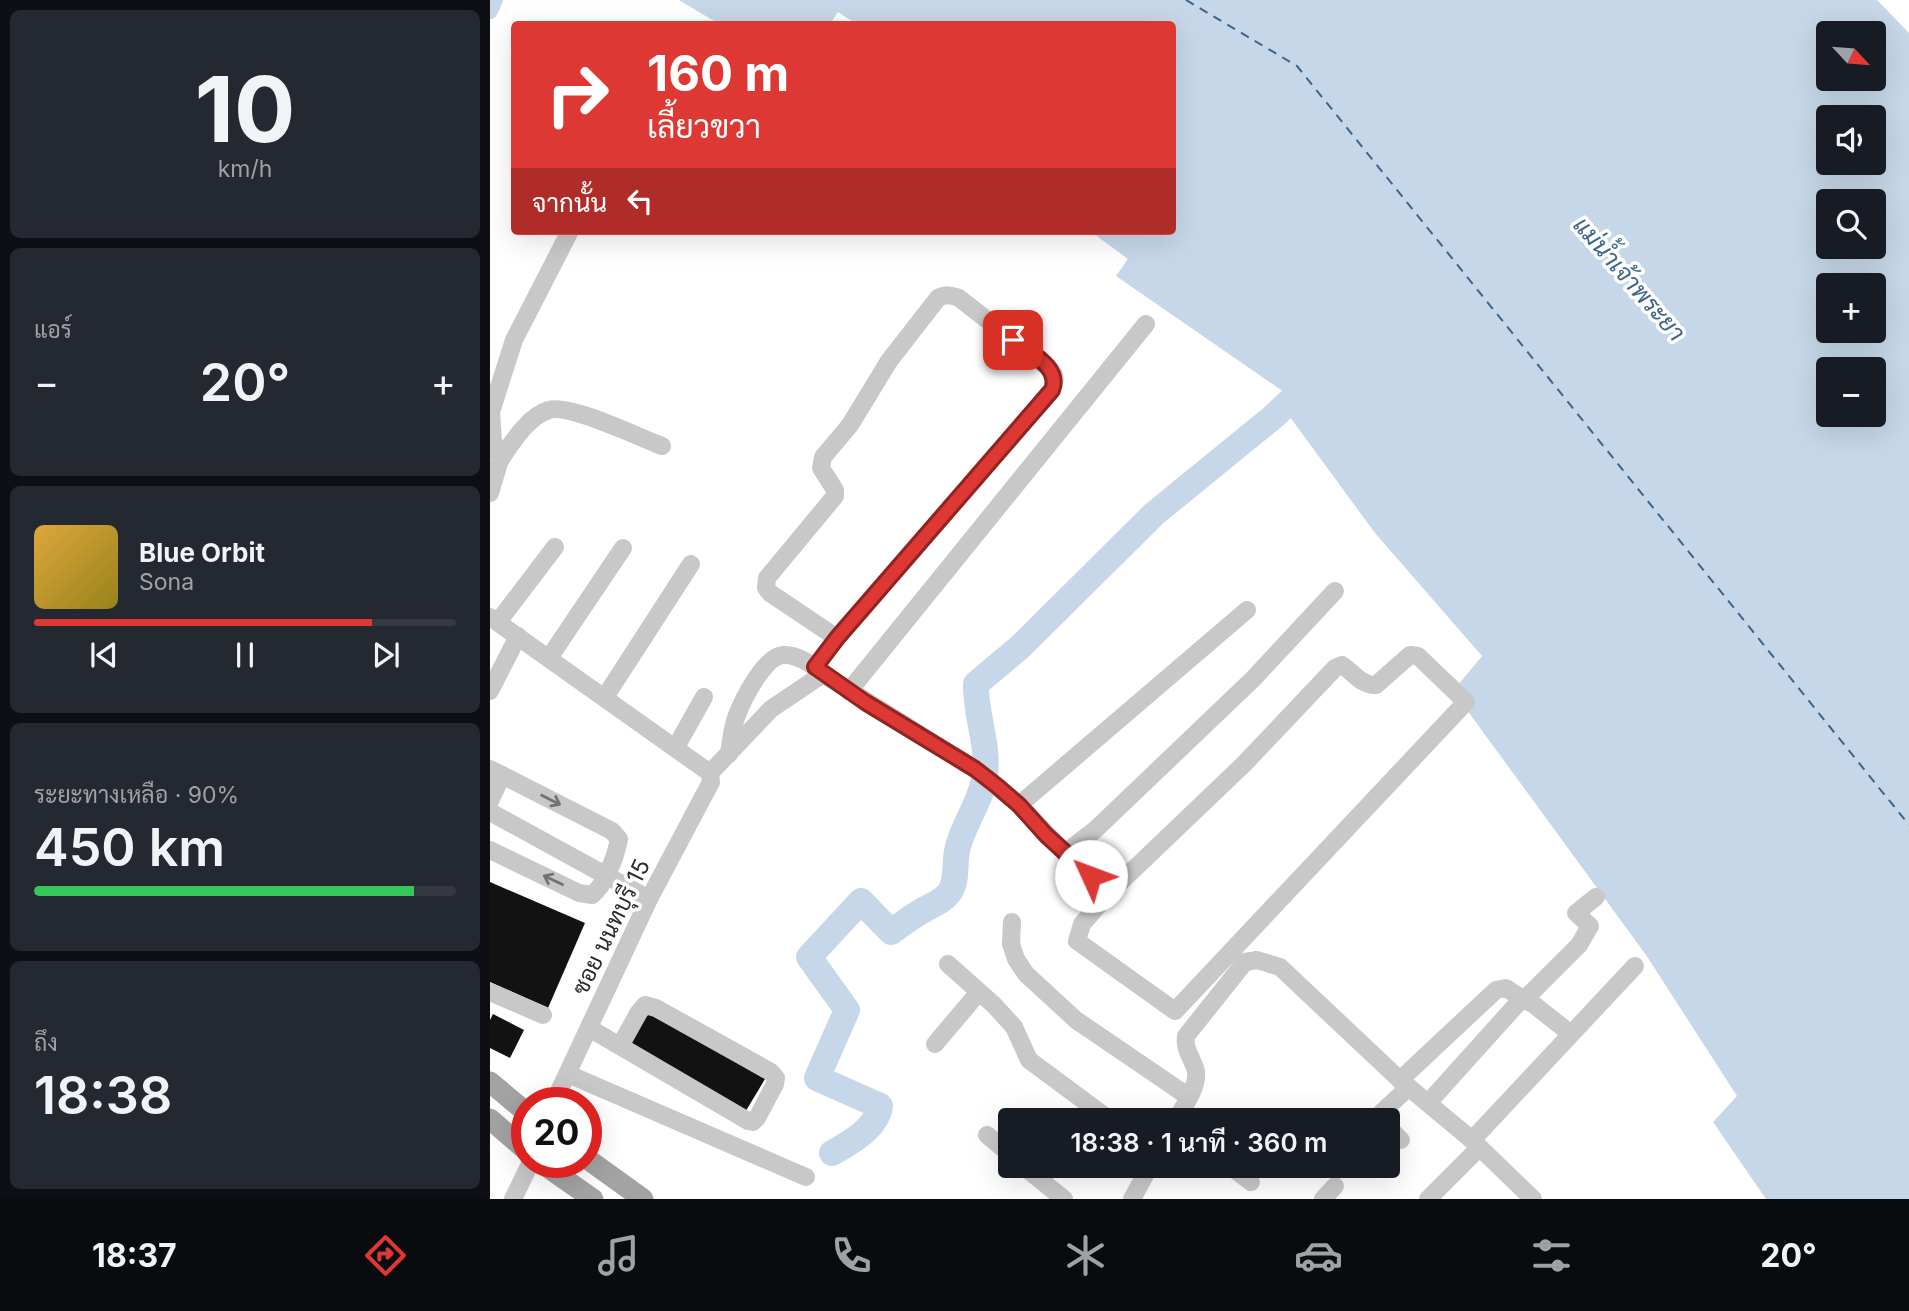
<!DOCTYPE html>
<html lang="th">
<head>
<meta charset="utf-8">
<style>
  :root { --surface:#171b24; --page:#242831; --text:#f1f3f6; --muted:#9ea1a6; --line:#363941; --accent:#dd3833 }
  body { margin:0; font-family:Inter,Sarabun,sans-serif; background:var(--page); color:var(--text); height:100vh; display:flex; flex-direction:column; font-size:26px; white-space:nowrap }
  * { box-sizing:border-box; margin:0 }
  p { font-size:23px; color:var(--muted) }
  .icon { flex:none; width:38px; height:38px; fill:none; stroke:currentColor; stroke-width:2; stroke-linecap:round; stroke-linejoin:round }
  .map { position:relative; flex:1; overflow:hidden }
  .sheet { display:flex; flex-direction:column; gap:10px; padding:10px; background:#0d0f14; width:490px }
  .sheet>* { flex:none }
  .top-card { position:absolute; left:21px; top:21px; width:665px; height:214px; border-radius:7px; box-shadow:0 7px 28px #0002; background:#dd3833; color:#fff; overflow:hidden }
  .needle { width:46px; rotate:116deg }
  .buttons { position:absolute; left:1326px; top:21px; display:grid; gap:14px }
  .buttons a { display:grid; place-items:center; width:70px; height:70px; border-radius:7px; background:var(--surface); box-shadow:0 7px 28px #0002; font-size:35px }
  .speed { position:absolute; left:21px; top:1087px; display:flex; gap:14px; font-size:35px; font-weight:700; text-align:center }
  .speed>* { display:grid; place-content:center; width:91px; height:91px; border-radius:50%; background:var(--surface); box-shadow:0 7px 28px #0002; line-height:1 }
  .speed .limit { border:10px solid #d22; background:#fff; color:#111 }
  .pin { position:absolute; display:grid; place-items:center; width:60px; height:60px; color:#fff; margin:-30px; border-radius:14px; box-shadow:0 4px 10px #0006 }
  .me { position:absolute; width:77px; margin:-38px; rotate:313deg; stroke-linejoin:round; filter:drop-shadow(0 0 5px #0008) }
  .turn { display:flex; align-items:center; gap:24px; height:147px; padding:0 21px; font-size:32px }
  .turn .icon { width:91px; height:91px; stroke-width:2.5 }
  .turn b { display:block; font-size:49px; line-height:60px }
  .then { display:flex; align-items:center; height:66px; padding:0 21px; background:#0003; gap:14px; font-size:26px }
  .big { font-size:52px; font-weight:600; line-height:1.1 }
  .sheet .tile { flex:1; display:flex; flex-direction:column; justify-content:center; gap:10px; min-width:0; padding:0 24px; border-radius:10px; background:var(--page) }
  .sheet .dial { align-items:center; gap:0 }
  .dial b { font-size:91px; line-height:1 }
  .song { display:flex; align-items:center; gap:21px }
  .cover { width:84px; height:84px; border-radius:10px; background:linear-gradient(135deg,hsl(40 70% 55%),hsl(50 70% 35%)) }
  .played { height:7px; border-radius:4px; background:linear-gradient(90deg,var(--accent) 80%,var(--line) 80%) }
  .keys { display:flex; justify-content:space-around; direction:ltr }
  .heat { display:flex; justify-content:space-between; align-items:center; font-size:38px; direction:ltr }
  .charge { height:10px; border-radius:5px; background:linear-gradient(90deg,#34c759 90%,var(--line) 0) }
  .trip { position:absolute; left:508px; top:1108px; width:402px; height:70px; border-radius:7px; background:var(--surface); box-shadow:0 7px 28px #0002; font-weight:600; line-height:70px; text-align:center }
  .tab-bar { display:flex; height:112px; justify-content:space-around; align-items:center; background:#090b0e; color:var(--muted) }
  .tab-bar .icon { width:49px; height:49px }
  .tab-bar .selected { color:var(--accent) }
  .tab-bar b { font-size:32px; color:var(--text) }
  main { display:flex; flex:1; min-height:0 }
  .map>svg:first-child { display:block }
  .water { fill:#c5d7e8; fill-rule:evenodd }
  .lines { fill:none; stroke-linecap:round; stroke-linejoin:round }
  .canal { stroke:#c5d7e8; stroke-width:16 }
  .river { stroke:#c5d7e8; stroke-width:26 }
  .ferry { stroke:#3e6489; stroke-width:2; stroke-dasharray:9 7; stroke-linecap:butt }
  .building { fill:#121212 }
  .minor { stroke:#c8c8c8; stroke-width:18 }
  .major { stroke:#a3a3a3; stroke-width:21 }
  .oneway { stroke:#727272 }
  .route-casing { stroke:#902421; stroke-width:18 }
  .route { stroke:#dd3833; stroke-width:12 }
  .labels { text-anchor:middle; stroke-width:7; stroke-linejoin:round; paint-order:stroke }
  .street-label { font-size:23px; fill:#2b2b2b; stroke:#fff }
  .water-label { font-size:24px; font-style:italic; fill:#3e6489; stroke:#fff }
</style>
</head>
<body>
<main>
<section class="sheet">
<div class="tile dial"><b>10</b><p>km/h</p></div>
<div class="tile"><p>แอร์</p>
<div class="heat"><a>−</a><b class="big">20°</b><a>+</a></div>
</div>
<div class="tile">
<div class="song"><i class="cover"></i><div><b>Blue Orbit</b><p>Sona</p></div></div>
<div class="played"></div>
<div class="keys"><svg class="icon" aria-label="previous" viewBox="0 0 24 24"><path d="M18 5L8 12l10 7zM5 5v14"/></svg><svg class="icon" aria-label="pause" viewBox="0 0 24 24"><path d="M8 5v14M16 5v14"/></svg><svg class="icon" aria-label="next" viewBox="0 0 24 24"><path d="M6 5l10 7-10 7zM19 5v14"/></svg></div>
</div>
<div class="tile"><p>ระยะทางเหลือ · 90%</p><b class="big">450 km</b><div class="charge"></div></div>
<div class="tile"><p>ถึง</p><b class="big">18:38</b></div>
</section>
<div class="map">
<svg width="1419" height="1199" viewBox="0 0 1419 1199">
  <rect width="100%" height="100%" fill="#fff"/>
  <path class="water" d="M 189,0 L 1387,0 L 1419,33 L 1419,1199 L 1276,1199 L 1223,1122 L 1247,1096 L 1156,955 L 963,691 L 992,656 L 885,533 L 786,398 L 794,392 L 626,276 L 638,259 L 600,231 L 682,231 L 682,24 L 366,24 L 348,12 L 340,24 L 229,24 ZM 1339,33 L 1384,33 L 1384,79 L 1339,79 ZM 1339,117 L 1384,117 L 1384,163 L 1339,163 ZM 1339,201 L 1384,201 L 1384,247 L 1339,247 ZM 1339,285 L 1384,285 L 1384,331 L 1339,331 ZM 1339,369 L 1384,369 L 1384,415 L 1339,415 Z"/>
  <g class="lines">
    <polyline class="canal" points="0,11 5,0"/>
    <path class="river" d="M 342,1153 C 360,1143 387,1128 390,1106 L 327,1078 L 357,1010 L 319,957 L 371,901 L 401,932 C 411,925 421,917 432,911 C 442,905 452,902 459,893 C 468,881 464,865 467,851 C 472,825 491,803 495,775 C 499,745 485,714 486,684 L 530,647 L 664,514 L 783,417 L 819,383"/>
    <polyline class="ferry" points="696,0 807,66 1419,825"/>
  </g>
  <g class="building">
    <polygon points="0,882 95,923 58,1008 0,982"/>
    <polygon points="158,1011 275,1079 254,1114 138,1047"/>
    <polygon points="3,1014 34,1030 20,1058 0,1048 0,1020"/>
  </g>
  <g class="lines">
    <g class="minor">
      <path d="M 10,460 C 22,443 38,416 59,410 C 79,403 150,438 172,446"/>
      <polyline points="0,493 10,460 3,441 1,412 24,340 80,231"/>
      <polyline points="0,617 220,773"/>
      <polyline points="8,622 65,547"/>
      <polyline points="59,658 133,548"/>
      <path d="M 325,667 L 347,638 L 280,593 L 276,588 L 277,578 L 345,496 L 345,490 L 331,468 L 333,457 L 360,425 L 399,361 L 448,298 C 456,294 461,295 469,298 L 559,368 C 566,376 566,380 562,390 L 347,638"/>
      <polyline points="0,691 28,636"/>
      <polyline points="359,691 656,324"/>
      <polyline points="115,697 201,564"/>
      <polyline points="186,747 214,697"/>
      <path d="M 239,754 C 241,741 242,727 247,715 C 253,699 275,656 293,655 C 308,654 322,665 333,674"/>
      <path d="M 0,769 L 122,831 L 129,839 C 126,856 115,885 102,895 L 89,893 L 0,850"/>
      <polyline points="220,773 281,709 333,674 485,769 529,805 575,853 605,830 763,679 845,591"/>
      <polyline points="0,801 12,775"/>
      <polyline points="529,805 757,610"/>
      <polyline points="0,812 159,899"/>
      <path d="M 575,853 L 619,893 L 754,764 L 845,668 L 852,665 C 863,672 872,686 886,685 L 920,655 L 928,656 L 976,702 L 685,1011 L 587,941 L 592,924 L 619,893"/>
      <polyline points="522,922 521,944 526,959 536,974 586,1020 699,1097"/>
      <polyline points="458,964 504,1005 524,1027 539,1060 620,1120"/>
      <polyline points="0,992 53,1015"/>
      <polyline points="99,1028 258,1121 263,1122 267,1118 285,1084 286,1078 281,1072 166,1008 155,1005 149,1012 130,1046"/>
      <polyline points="445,1044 488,993"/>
      <polyline points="78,1074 316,1177"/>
      <polyline points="910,1080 1006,990 1016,988 1034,1000 1089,945 1100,926 1086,913 1106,897"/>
      <polyline points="64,1102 159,899 221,782 220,773"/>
      <polyline points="938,1103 1028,1003 1034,1000 1043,1004 1081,1034"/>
      <path d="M 686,1120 C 693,1107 711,1084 705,1068 C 701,1056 694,1049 696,1036 L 755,962 L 767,960 L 790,967 L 910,1080 L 982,1140 L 1043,1199"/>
      <polyline points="892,1120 891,1113 919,1087"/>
      <polyline points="898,1127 911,1140"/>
      <polyline points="497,1135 520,1154"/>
      <polyline points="982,1140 1145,966"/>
      <polyline points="533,1166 574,1199"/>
      <polyline points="740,1166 761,1182"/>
      <polyline points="23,1199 41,1162"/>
      <polyline points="642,1199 660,1166"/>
      <polyline points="833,1199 845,1186"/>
      <polyline points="938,1199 989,1148"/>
    </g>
    <g class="major">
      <polyline points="0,1082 37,1113"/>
      <polyline points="0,1119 37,1151"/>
      <polyline points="96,1158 153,1199"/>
      <polyline points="50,1162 103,1199"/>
    </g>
  </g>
  <defs><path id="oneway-shaft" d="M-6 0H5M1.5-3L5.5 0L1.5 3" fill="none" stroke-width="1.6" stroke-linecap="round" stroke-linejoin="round" transform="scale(1.75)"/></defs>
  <g class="oneway">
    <use href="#oneway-shaft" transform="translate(61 800) rotate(27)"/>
    <use href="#oneway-shaft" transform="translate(63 880) rotate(-154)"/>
  </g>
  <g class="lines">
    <defs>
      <path id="route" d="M 523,340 C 540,353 571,367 562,390 L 347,638 L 325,667 L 375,702 L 485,769 L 507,786 L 529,805 L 556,835 L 601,876"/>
    </defs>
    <use href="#route" class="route-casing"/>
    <use href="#route" class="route"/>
  </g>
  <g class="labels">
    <g class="street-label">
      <text transform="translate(121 927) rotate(-64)" y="8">ซอย นนทบุรี 15</text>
    </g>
    <g class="water-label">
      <text transform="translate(1139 279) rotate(49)" y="8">แม่น้ำเจ้าพระยา</text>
    </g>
  </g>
</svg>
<div class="buttons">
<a><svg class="needle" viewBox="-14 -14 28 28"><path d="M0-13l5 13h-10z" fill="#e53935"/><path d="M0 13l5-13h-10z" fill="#9ea1a6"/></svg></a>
<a><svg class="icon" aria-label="sound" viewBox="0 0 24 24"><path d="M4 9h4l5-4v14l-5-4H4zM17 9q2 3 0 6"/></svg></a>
<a><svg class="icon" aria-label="search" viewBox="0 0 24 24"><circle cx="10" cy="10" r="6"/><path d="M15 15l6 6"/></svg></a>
<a>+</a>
<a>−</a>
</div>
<div class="speed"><div class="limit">20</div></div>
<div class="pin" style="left:523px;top:340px;background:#d93025"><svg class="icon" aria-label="arrive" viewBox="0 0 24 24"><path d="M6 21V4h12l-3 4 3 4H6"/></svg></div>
<svg class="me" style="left:601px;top:876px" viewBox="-20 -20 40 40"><circle r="19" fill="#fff"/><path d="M0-13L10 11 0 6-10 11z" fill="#dd3833"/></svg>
<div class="trip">18:38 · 1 นาที · 360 m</div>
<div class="top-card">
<div class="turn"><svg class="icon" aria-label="right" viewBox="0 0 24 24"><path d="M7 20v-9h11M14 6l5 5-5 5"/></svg><div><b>160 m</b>เลี้ยวขวา</div></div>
<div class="then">จากนั้น<svg class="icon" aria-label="left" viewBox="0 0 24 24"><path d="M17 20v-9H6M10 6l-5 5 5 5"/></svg></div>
</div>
</div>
</main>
<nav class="tab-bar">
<b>18:37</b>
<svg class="icon selected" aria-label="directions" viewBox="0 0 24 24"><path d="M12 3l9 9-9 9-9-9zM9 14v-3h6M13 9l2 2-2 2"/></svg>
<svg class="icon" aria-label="music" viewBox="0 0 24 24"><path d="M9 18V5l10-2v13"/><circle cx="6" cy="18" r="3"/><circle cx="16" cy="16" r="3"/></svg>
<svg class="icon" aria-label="phone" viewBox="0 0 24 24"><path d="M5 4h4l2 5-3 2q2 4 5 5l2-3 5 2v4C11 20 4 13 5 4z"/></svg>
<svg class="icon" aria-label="climate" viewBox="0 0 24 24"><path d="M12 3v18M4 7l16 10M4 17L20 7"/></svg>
<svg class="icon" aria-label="car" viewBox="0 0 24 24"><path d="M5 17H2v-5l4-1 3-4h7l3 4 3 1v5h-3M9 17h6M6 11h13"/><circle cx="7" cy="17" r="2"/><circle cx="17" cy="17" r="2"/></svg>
<svg class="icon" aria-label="filters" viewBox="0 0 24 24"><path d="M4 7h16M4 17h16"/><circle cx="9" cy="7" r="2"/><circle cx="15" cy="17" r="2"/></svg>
<b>20°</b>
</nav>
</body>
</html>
